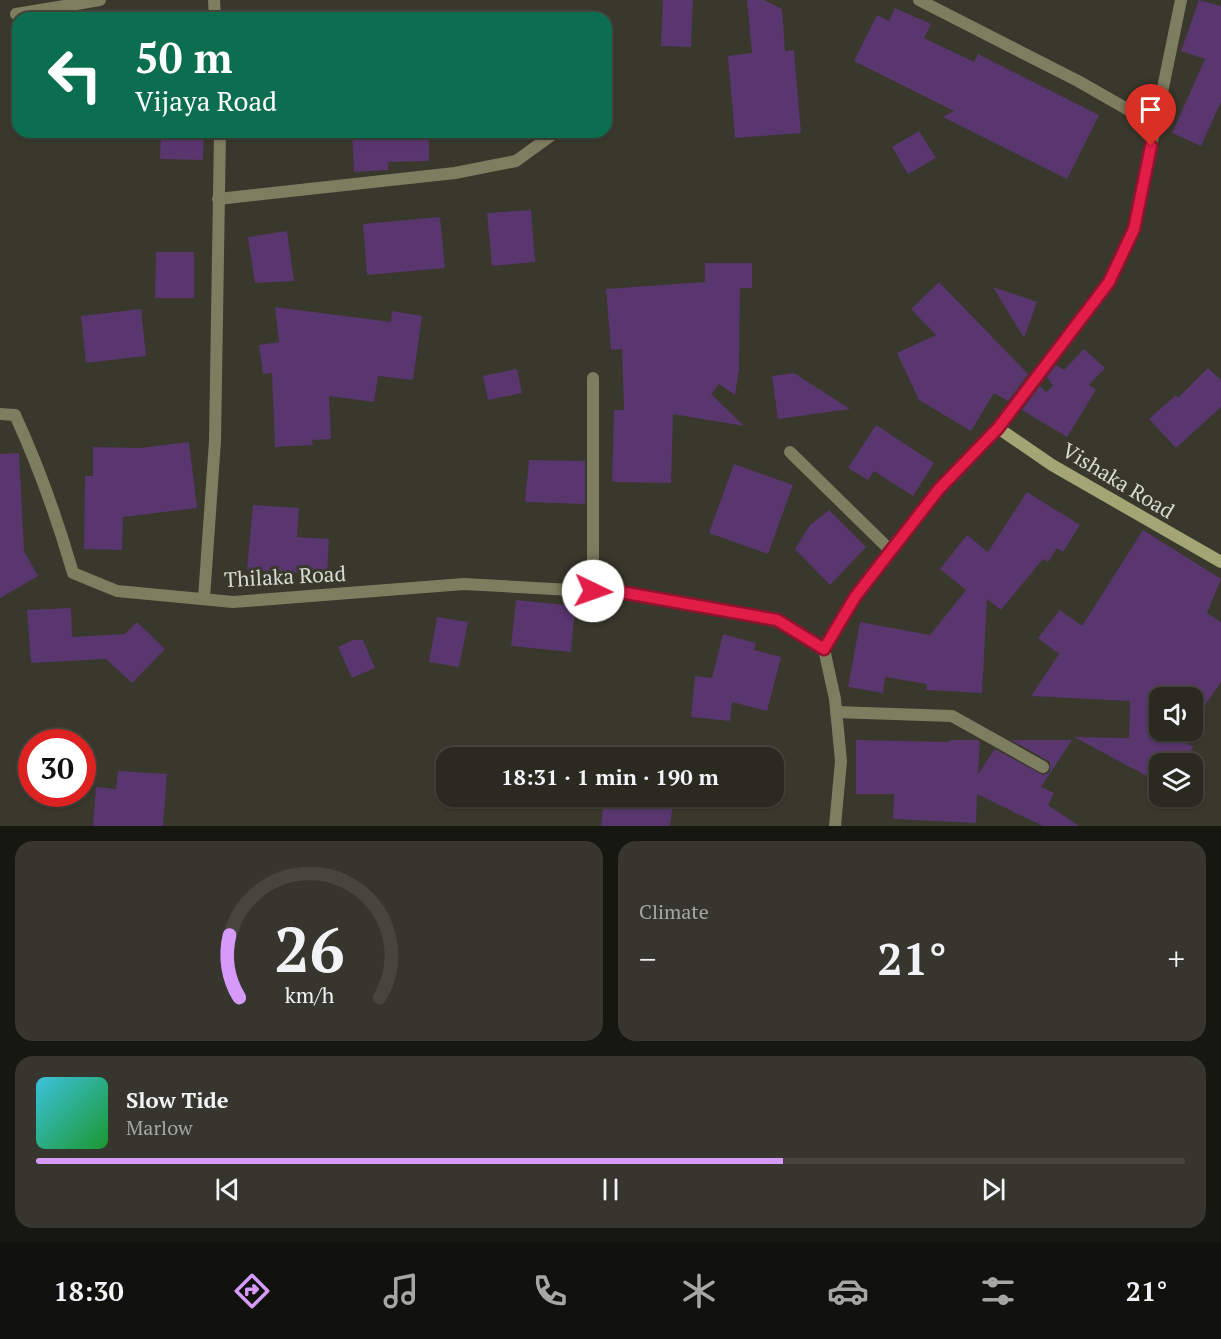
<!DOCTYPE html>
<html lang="en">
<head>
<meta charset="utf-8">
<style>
  :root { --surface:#2a2a21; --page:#36362e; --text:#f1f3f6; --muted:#a5a7a5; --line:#46463f; --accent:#d69bfa }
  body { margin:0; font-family:"PT Serif",serif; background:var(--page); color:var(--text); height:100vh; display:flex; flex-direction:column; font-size:22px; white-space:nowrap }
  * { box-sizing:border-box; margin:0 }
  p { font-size:20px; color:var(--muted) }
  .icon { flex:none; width:33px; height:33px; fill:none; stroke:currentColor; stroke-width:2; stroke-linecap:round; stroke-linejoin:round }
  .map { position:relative; height:826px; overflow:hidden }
  .details { display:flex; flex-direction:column; gap:15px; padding:15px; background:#171712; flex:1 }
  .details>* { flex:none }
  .hud { position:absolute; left:12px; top:12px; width:600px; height:126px; border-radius:18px; box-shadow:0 2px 4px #0004,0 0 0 2px var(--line); background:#0b6e4f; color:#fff; overflow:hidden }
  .controls { position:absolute; left:1149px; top:687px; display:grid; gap:12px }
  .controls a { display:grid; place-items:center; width:54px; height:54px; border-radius:12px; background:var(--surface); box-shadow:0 2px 4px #0004,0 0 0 2px var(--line); font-size:30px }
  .speed { position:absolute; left:18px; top:729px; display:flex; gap:12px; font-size:30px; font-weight:700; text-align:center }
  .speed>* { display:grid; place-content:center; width:78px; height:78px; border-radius:50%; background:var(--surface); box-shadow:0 2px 4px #0004,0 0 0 2px var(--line); line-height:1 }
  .speed .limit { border:9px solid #d22; background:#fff; color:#111 }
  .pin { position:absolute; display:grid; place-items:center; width:51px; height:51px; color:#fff; margin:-62px -26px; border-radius:50% 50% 50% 0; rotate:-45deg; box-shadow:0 0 6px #0007 }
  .pin .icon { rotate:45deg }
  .me { position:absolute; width:66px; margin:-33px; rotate:93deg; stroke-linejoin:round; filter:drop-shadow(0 0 4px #0008) }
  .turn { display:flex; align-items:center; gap:21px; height:126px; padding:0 24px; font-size:27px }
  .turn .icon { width:78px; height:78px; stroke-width:2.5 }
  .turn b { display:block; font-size:42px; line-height:51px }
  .big { font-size:45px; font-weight:800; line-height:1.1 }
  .details .card { flex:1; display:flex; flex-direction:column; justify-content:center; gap:9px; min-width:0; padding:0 21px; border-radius:18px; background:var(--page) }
  .details .dial { align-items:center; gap:0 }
  .dial svg { height:156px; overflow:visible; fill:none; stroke:var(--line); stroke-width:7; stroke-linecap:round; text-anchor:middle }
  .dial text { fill:var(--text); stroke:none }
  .song { display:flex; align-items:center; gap:18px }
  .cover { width:72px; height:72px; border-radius:9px; background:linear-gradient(135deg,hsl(190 70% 55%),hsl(130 70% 35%)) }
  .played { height:6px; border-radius:3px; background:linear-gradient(90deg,var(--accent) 65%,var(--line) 65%) }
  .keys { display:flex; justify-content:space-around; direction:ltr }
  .heat { display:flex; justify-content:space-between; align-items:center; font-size:33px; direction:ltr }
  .details .tiles { flex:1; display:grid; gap:15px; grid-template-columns:1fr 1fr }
  .card:last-child { grid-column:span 2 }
  .trip { position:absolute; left:436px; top:747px; width:348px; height:60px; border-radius:18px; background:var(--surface); box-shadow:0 2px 4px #0004,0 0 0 2px var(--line); font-weight:800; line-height:60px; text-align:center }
  .tab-bar { display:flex; height:96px; justify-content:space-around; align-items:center; background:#11110d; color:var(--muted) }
  .tab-bar .icon { width:42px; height:42px }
  .tab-bar .selected { color:var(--accent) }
  .tab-bar b { font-size:27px; color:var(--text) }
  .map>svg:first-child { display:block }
  .building { fill:#59366e }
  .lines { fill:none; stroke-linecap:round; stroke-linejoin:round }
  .lane { stroke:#7d7e5f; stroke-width:12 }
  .street { stroke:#7d7e5f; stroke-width:12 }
  .secondary { stroke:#a4a574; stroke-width:12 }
  .route-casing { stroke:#92132f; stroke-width:15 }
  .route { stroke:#e11d48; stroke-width:10 }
  .labels { text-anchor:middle; stroke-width:6; stroke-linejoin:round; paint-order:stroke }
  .street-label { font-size:21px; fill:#d9dad2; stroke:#38382c }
</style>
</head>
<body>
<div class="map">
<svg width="1221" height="826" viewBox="0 0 1221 826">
  <rect width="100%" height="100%" fill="#38382c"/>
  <g class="building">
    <polygon points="663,0 693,0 691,47 661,46"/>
    <polygon points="747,0 764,0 782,9 785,51 794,50 801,133 735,138 728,56 752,53"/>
    <polygon points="1199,0 1221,6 1221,102 1201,146 1172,133 1205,59 1181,51"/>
    <polygon points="895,8 931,24 924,38 974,62 978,54 1099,115 1067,179 943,117 954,111 854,61 877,15 889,21"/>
    <polygon points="919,131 936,158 908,174 892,147"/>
    <polygon points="161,132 204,132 203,160 160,159"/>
    <polygon points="352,132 386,132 386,139 429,138 429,161 388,162 388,170 354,172"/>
    <polygon points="531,210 535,262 492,266 487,213"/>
    <polygon points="440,217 445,268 367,275 363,224"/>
    <polygon points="287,231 294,281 255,283 248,237"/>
    <polygon points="156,252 194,252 194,298 155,298"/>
    <polygon points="705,263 752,263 752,288 740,288 739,369 735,395 719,384 711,394 744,426 673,414 671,483 612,482 614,410 624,410 622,349 611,350 606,289 705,282"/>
    <polygon points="939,282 1028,374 1008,401 994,393 971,431 919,400 897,353 936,335 911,309"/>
    <polygon points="993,287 1037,302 1024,338"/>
    <polygon points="275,307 391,322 392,311 422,316 413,380 378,376 374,402 329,396 331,439 312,440 313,445 275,447 272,373 263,374 259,345 279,342"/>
    <polygon points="141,309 146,356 86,363 81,316"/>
    <polygon points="1084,349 1105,368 1089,385 1096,390 1067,437 1022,410 1040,386 1046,392 1053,386 1047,377 1056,365 1064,370"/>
    <polygon points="1208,368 1221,380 1221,407 1176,448 1149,419 1176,395 1178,398"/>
    <polygon points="517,369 522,393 488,400 483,376"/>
    <polygon points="794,373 850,409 778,419 772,376"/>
    <polygon points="876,425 934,463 913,496 874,471 868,480 848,468"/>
    <polygon points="189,442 197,508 123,517 122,550 84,549 85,476 93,476 93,447 140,448"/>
    <polygon points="19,453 24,551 38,576 0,598 0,454"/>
    <polygon points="529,460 585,461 585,504 525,502"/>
    <polygon points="734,464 793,485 768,554 709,533"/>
    <polygon points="1027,492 1080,525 1063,552 1057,548 1048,562 1043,559 1001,610 987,599 982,693 926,690 927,684 885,677 883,693 848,687 860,622 930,635 966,590 940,569 967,535 988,552"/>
    <polygon points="253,505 299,508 297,537 329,539 327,574 247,570"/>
    <polygon points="829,510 866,547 830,585 795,549 810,525"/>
    <polygon points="1143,530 1221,579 1207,613 1221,622 1221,682 1192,724 1192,698 1160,698 1160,730 1188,730 1181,741 1193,747 1184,764 1160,764 1160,783 1074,737 1129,738 1130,701 1031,696 1059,654 1038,638 1060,610 1082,626"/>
    <polygon points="516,600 575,606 571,652 511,646"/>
    <polygon points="71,608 72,637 125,634 137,622 165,649 132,683 106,659 31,663 27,610"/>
    <polygon points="437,617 468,622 459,667 429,662"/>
    <polygon points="723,634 756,643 754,650 781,657 767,711 732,702 730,721 691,717 695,676 712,678"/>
    <polygon points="353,640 363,640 375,668 352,678 338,647"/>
    <polygon points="856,740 949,742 949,740 977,740 980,741 978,774 995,749 1043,775 1050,772 1050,762 1011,740 1072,740 1041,787 1054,793 1048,805 1079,826 1043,826 977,794 976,823 893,819 894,794 856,794"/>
    <polygon points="118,771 167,774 163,826 93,826 96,787 116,789"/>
    <polygon points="604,796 674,796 670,826 601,826"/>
  </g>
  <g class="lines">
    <g class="lane">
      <polyline points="16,14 100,0"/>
      <polyline points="606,92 607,91"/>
      <polyline points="218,199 455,173 516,161 556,132"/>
      <polyline points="790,452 891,551"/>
      <polyline points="836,712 952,716 1043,767"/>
    </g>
    <g class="street">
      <polyline points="214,0 215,18"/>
      <polyline points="919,0 1078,81 1155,125"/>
      <polyline points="593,378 593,591"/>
      <path d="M 0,414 L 15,415 C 39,467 57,518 73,573 L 117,591 L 233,602 L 464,584 L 625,593 L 777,620 L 824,649"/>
      <polyline points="204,598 215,441 220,132"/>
      <polyline points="835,826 841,761 835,699 824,649 855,597 891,551 939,489 998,428 1109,282 1134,229 1181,0"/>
    </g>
    <polyline class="secondary" points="998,428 1052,465 1221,562"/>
  </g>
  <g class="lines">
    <defs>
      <polyline id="route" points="593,591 626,593 777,620 824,649 855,597 879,566 939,489 998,428 1109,282 1134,229 1151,146"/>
    </defs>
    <use href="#route" class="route-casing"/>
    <use href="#route" class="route"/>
  </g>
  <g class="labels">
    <g class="street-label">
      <text transform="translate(1118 481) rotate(31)" y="7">Vishaka Road</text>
      <text transform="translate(285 577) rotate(-3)" y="7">Thilaka Road</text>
    </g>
  </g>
</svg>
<div class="controls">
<a><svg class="icon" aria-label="sound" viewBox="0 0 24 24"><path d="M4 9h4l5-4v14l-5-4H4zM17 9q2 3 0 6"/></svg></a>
<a><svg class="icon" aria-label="layers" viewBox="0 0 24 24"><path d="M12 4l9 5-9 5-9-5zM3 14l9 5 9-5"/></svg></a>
</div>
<div class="speed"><div class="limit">30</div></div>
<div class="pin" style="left:1151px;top:146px;background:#d93025"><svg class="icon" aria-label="arrive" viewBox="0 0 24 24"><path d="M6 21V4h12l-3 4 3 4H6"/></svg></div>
<svg class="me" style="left:593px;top:591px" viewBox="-20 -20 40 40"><circle r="19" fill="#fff"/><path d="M0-13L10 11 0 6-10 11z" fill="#e11d48"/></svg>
<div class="trip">18:31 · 1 min · 190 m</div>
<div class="hud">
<div class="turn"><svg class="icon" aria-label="left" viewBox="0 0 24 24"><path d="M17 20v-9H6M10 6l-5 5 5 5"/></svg><div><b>50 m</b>Vijaya Road</div></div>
</div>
</div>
<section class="details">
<div class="tiles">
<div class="card dial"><svg viewBox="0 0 100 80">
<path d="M14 69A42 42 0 1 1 86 69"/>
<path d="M14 69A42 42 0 0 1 9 37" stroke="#d69bfa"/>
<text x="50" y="56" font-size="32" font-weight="700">26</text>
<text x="50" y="72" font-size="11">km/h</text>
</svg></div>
<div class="card"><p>Climate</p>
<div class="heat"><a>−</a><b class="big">21°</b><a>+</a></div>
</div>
<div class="card">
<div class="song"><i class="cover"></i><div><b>Slow Tide</b><p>Marlow</p></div></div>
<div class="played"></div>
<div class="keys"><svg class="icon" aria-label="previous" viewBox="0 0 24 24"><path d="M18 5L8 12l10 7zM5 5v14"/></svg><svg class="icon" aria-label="pause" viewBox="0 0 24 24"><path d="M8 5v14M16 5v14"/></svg><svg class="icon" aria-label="next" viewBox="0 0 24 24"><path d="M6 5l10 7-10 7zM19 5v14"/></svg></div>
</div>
</div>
</section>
<nav class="tab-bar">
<b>18:30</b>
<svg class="icon selected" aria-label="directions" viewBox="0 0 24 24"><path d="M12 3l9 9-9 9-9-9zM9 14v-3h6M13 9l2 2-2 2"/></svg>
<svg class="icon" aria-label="music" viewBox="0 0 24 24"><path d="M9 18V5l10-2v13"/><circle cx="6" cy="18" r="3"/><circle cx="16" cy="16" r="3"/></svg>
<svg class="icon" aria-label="phone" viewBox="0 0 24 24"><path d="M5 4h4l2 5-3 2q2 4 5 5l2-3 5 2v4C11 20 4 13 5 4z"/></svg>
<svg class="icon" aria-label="climate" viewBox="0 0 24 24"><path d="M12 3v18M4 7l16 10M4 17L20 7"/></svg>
<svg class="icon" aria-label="car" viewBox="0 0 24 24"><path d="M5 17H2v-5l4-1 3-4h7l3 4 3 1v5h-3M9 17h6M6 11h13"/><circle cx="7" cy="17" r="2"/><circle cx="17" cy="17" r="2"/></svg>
<svg class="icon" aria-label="filters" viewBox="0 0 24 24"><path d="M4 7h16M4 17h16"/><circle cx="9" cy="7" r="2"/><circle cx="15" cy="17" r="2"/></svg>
<b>21°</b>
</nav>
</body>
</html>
